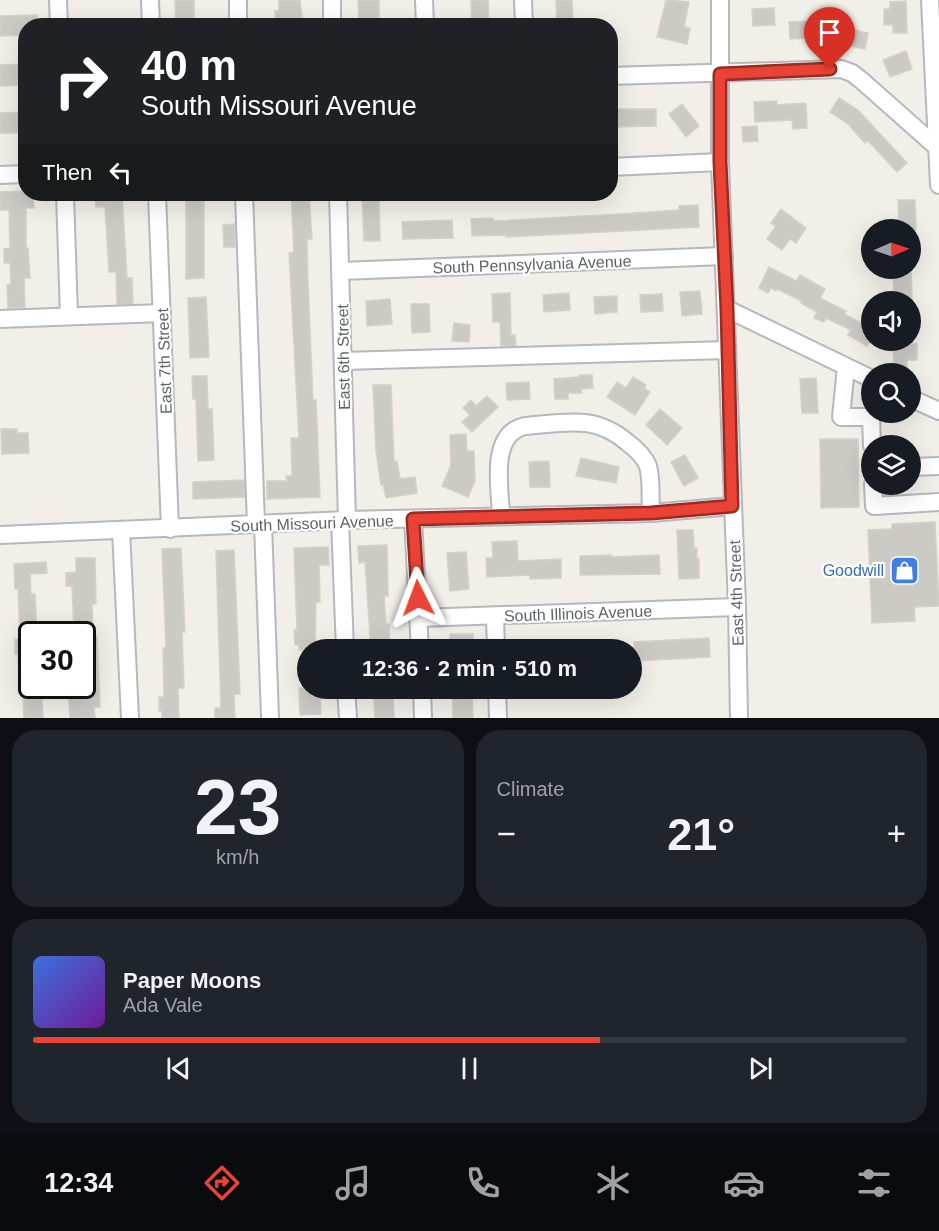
<!DOCTYPE html>
<html lang="en">
<head>
<meta charset="utf-8">
<style>
  :root { --surface:#171b24; --page:#20242c; --text:#f1f3f6; --muted:#9ea1a6; --line:#363941; --accent:#ea4335 }
  body { margin:0; font-family:Arial,sans-serif; background:var(--page); color:var(--text); height:100vh; display:flex; flex-direction:column; font-size:22px; white-space:nowrap }
  * { box-sizing:border-box; margin:0 }
  p { font-size:20px; color:var(--muted) }
  .icon { flex:none; width:33px; height:33px; fill:none; stroke:currentColor; stroke-width:2; stroke-linecap:round; stroke-linejoin:round }
  .map { position:relative; height:718px; overflow:hidden }
  .details { display:flex; flex-direction:column; gap:12px; padding:12px; background:#0d0f14; flex:1 }
  .details>* { flex:none }
  .hud { position:absolute; left:18px; top:18px; width:600px; height:183px; border-radius:24px; box-shadow:0 6px 24px #0002; background:#202124; color:#fff; overflow:hidden }
  .needle { width:39px; rotate:88deg }
  .controls { position:absolute; left:861px; top:219px; display:grid; gap:12px }
  .controls a { display:grid; place-items:center; width:60px; height:60px; border-radius:50%; background:var(--surface); box-shadow:0 6px 24px #0002; font-size:30px }
  .speed { position:absolute; left:18px; top:621px; display:flex; gap:12px; font-size:30px; font-weight:700; text-align:center }
  .speed>* { display:grid; place-content:center; width:78px; height:78px; border-radius:50%; background:var(--surface); box-shadow:0 6px 24px #0002; line-height:1 }
  .speed .limit { border:3px solid #111; border-radius:9px; background:#fff; color:#111 }
  .pin { position:absolute; display:grid; place-items:center; width:51px; height:51px; color:#fff; margin:-62px -26px; border-radius:50% 50% 50% 0; rotate:-45deg; box-shadow:0 0 6px #0007 }
  .pin .icon { rotate:45deg }
  .me { position:absolute; width:66px; margin:-33px; rotate:357deg; stroke-linejoin:round; filter:drop-shadow(0 0 4px #0008) }
  .turn { display:flex; align-items:center; gap:21px; height:126px; padding:0 24px; font-size:27px }
  .turn .icon { width:78px; height:78px; stroke-width:2.5 }
  .turn b { display:block; font-size:42px; line-height:51px }
  .then { display:flex; align-items:center; height:57px; padding:0 24px; background:#0003; gap:12px; font-size:22px }
  .big { font-size:45px; font-weight:700; line-height:1.1 }
  .details .tile { flex:1; display:flex; flex-direction:column; justify-content:center; gap:9px; min-width:0; padding:0 21px; border-radius:24px; background:var(--page) }
  .details .dial { align-items:center; gap:0 }
  .dial b { font-size:78px; line-height:1 }
  .song { display:flex; align-items:center; gap:18px }
  .cover { width:72px; height:72px; border-radius:9px; background:linear-gradient(135deg,hsl(220 70% 55%),hsl(280 70% 35%)) }
  .played { height:6px; border-radius:3px; background:linear-gradient(90deg,var(--accent) 65%,var(--line) 65%) }
  .keys { display:flex; justify-content:space-around; direction:ltr }
  .heat { display:flex; justify-content:space-between; align-items:center; font-size:33px; direction:ltr }
  .details .tiles { flex:1; display:grid; gap:12px; grid-template-columns:1fr 1fr }
  .tile:last-child { grid-column:span 2 }
  .trip { position:absolute; left:297px; top:639px; width:345px; height:60px; border-radius:30px; background:var(--surface); box-shadow:0 6px 24px #0002; font-weight:700; line-height:60px; text-align:center }
  .tab-bar { display:flex; height:96px; justify-content:space-around; align-items:center; background:#090b0e; color:var(--muted) }
  .tab-bar .icon { width:42px; height:42px }
  .tab-bar .selected { color:var(--accent) }
  .tab-bar b { font-size:27px; color:var(--text) }
  .map>svg:first-child { display:block }
  .building { fill:#cccac5; stroke:#d6d1c6; stroke-width:1.5 }
  .lines { fill:none; stroke-linecap:round; stroke-linejoin:round }
  .minor-casing { stroke:#b5b8bc; stroke-width:20 }
  .minor { stroke:#fff; stroke-width:16 }
  .route-casing { stroke:#982c22; stroke-width:15 }
  .route { stroke:#ea4335; stroke-width:10 }
  .labels { text-anchor:middle; stroke-width:4.5; stroke-linejoin:round; paint-order:stroke }
  .street-label { font-size:16px; fill:#5f6368; stroke:#fff }
  .shop-label { font-size:16px; fill:#366cbe; stroke:#fff; text-anchor:end }
</style>
</head>
<body>
<div class="map">
<svg width="939" height="718" viewBox="0 0 939 718">
  <rect width="100%" height="100%" fill="#f1efe8"/>
  <g class="building">
    <polygon points="175,0 194,0 194,24 176,24"/>
    <polygon points="279,0 300,0 303,26 276,26 275,11 279,11"/>
    <polygon points="358,0 379,0 379,21 359,21"/>
    <polygon points="471,0 488,0 489,25 472,25"/>
    <polygon points="556,0 572,0 573,23 557,24"/>
    <polygon points="666,0 689,2 684,27 690,28 687,44 657,37"/>
    <polygon points="906,1 907,33 893,33 893,25 884,25 884,9 890,9 890,2"/>
    <polygon points="774,8 775,25 753,26 752,9"/>
    <polygon points="37,15 38,26 26,26 26,35 0,36 0,16"/>
    <polygon points="812,21 813,38 790,39 789,22"/>
    <polygon points="839,26 868,33 865,49 836,43"/>
    <polygon points="906,51 912,69 890,77 883,60"/>
    <polygon points="26,64 26,85 0,86 0,65"/>
    <polygon points="839,98 858,110 907,163 897,172 868,141 865,143 847,123 830,112"/>
    <polygon points="777,101 777,105 806,103 807,128 793,129 792,120 755,122 754,102"/>
    <polygon points="682,104 699,126 686,137 669,114"/>
    <polygon points="622,109 656,109 656,126 610,127 610,110"/>
    <polygon points="26,112 26,133 0,133 0,113"/>
    <polygon points="757,126 758,141 743,142 742,127"/>
    <polygon points="26,191 26,194 33,194 34,208 26,208 26,248 28,248 30,278 24,278 25,308 8,308 7,285 11,284 10,263 4,263 4,249 10,248 9,210 0,210 0,192"/>
    <polygon points="95,194 122,194 127,278 132,278 133,304 117,304 116,272 109,272 105,207 96,207"/>
    <polygon points="186,194 204,194 204,278 186,279"/>
    <polygon points="291,194 309,194 312,239 307,239 308,284 313,400 316,400 320,497 267,499 267,481 287,481 286,476 292,476 291,438 299,438 289,253 294,252"/>
    <polygon points="362,195 379,195 380,241 364,241"/>
    <polygon points="898,200 915,200 916,230 899,230"/>
    <polygon points="698,205 699,227 506,237 506,235 472,236 471,219 493,218 494,221 604,215 679,210 679,206"/>
    <polygon points="781,209 806,228 796,243 790,239 782,250 767,239 776,226 771,223"/>
    <polygon points="452,220 453,238 403,239 402,222"/>
    <polygon points="235,224 235,247 224,247 223,225"/>
    <polygon points="769,267 796,281 800,275 825,289 820,298 846,311 844,314 872,329 872,339 867,346 848,335 851,330 826,318 824,322 814,318 817,312 801,303 802,301 777,289 776,291 771,288 768,293 759,288"/>
    <polygon points="893,268 911,268 912,302 894,302"/>
    <polygon points="700,291 702,314 682,316 680,292"/>
    <polygon points="510,293 511,335 515,335 516,346 501,346 500,322 493,322 492,294"/>
    <polygon points="569,293 570,310 544,312 543,295"/>
    <polygon points="662,294 663,311 641,312 640,295"/>
    <polygon points="617,296 617,312 595,314 594,297"/>
    <polygon points="206,297 209,357 190,358 188,298"/>
    <polygon points="390,299 392,324 367,326 366,301"/>
    <polygon points="411,304 429,304 430,332 412,333"/>
    <polygon points="454,323 470,325 469,342 452,341"/>
    <polygon points="917,343 917,360 907,360 907,368 894,368 893,344"/>
    <polygon points="579,375 592,375 593,388 581,389 582,393 568,393 568,399 555,399 554,379 579,377"/>
    <polygon points="192,376 207,376 208,409 212,409 214,460 198,461 196,399 193,399"/>
    <polygon points="633,377 646,385 644,388 650,392 635,415 607,397 617,382 626,388"/>
    <polygon points="816,378 818,413 802,413 800,379"/>
    <polygon points="529,382 530,399 507,400 506,383"/>
    <polygon points="373,385 391,385 394,462 397,461 400,479 415,477 417,493 386,498 383,484 381,485 376,451"/>
    <polygon points="487,396 498,407 472,432 462,422 470,415 463,408 471,400 476,406"/>
    <polygon points="660,409 682,428 667,445 646,425"/>
    <polygon points="1,429 17,429 17,433 28,433 29,453 2,454"/>
    <polygon points="466,434 467,451 474,451 475,481 468,497 442,486 451,465 450,435"/>
    <polygon points="820,439 858,439 859,507 821,508"/>
    <polygon points="685,455 698,478 684,486 671,462"/>
    <polygon points="581,458 619,467 616,483 576,476"/>
    <polygon points="549,461 550,487 530,487 529,462"/>
    <polygon points="244,480 245,497 193,499 193,482"/>
    <polygon points="935,522 939,606 914,607 915,621 872,623 868,530 892,529 892,524"/>
    <polygon points="677,530 693,530 694,548 697,548 697,559 699,559 699,578 679,579"/>
    <polygon points="517,541 518,561 561,559 561,578 530,579 530,575 487,577 486,558 493,558 492,542"/>
    <polygon points="387,545 388,596 384,596 386,624 389,624 390,650 371,650 365,562 359,563 358,546"/>
    <polygon points="328,547 329,565 319,565 320,602 316,602 315,650 299,650 299,645 295,645 294,630 297,629 294,548"/>
    <polygon points="181,548 185,632 182,632 184,688 178,688 179,718 162,718 162,711 159,711 159,697 164,697 163,648 166,647 162,549"/>
    <polygon points="234,550 240,694 234,694 235,718 215,718 215,708 221,708 216,551"/>
    <polygon points="466,552 469,589 450,591 447,553"/>
    <polygon points="611,555 611,557 659,555 660,574 580,575 580,556"/>
    <polygon points="76,558 95,558 96,604 92,604 93,636 97,636 100,707 94,707 95,718 70,718 68,688 82,688 82,631 74,631 72,586 66,586 66,573 76,572"/>
    <polygon points="46,562 47,573 30,574 31,594 35,594 37,631 32,632 32,686 41,686 43,718 24,718 22,677 19,678 18,654 15,654 15,639 20,639 18,589 15,589 14,564"/>
    <polygon points="450,634 473,634 474,650 450,650"/>
    <polygon points="709,638 710,657 635,661 634,642"/>
    <polygon points="299,688 317,688 317,694 320,693 321,714 300,715"/>
    <polygon points="373,688 389,688 389,693 393,693 394,718 375,718"/>
    <polygon points="452,688 472,688 473,718 453,718"/>
  </g>
  <g class="lines">
    <defs>
      <g id="minor">
        <polyline points="58,0 59,26"/>
        <polyline points="150,0 151,26"/>
        <polyline points="238,0 238,26"/>
        <polyline points="332,0 332,26"/>
        <polyline points="424,0 425,26"/>
        <polyline points="523,0 524,26"/>
        <polyline points="720,0 720,162 737,607 739,718"/>
        <polyline points="930,0 939,185"/>
        <polyline points="610,76 841,69 852,73 861,80 939,149"/>
        <polyline points="610,167 720,162"/>
        <polyline points="0,175 26,174"/>
        <polyline points="65,194 69,316"/>
        <polyline points="157,194 170,529"/>
        <polyline points="244,194 256,524"/>
        <polyline points="338,194 347,520"/>
        <polyline points="341,271 724,256"/>
        <polyline points="727,309 872,379"/>
        <polyline points="0,319 162,313"/>
        <polyline points="343,361 727,350"/>
        <polyline points="846,367 841,417 871,417 872,446"/>
        <polyline points="910,398 939,411"/>
        <polyline points="910,467 939,466"/>
        <polyline points="873,484 874,506 939,502"/>
        <path d="M 501,515 C 500,488 489,434 525,426 C 565,423 594,414 627,442 C 635,448 644,456 648,466 C 652,480 650,498 651,513"/>
        <polyline points="413,519 420,650"/>
        <polyline points="340,520 345,650"/>
        <polyline points="263,524 270,718"/>
        <polyline points="121,530 130,718"/>
        <polyline points="0,535 347,520 651,513 732,506"/>
        <polyline points="495,616 496,650"/>
        <polyline points="419,618 737,607"/>
        <polyline points="346,688 348,718"/>
        <polyline points="422,688 423,718"/>
        <polyline points="497,688 498,718"/>
      </g>
    </defs>
    <use href="#minor" class="minor-casing"/>
    <use href="#minor" class="minor"/>
  </g>
  <g class="lines">
    <defs>
      <polyline id="route" points="418,598 413,519 651,513 732,506 727,309 720,162 720,74 830,69"/>
    </defs>
    <use href="#route" class="route-casing"/>
    <use href="#route" class="route"/>
  </g>
  <defs>
    <symbol id="shop-square" viewBox="-11 -11 22 22"><rect x="-9" y="-9" width="18" height="18" rx="4" fill="#3f7fe0" stroke="#fff"/><path d="M-5-2.5h2.3a2.7 3.5 0 0 1 5.4 0H5L5.5 6h-11ZM-1.5-2.5h3a1.5 2.3 0 0 0-3 0Z" fill="#fff"/></symbol>
  </defs>
  <g fill-rule="evenodd">
    <use href="#shop-square" x="888" y="554" width="33" height="33"/>
  </g>
  <g class="labels">
    <g class="street-label">
      <text transform="translate(532 264) rotate(-2)" y="6">South Pennsylvania Avenue</text>
      <text transform="translate(343 357) rotate(-91)" y="6">East 6th Street</text>
      <text transform="translate(164 361) rotate(-92)" y="6">East 7th Street</text>
      <text transform="translate(312 523) rotate(-2)" y="6">South Missouri Avenue</text>
      <text transform="translate(736 593) rotate(-92)" y="6">East 4th Street</text>
      <text transform="translate(578 613) rotate(-2)" y="6">South Illinois Avenue</text>
    </g>
    <g class="shop-label">
      <text x="884" y="576">Goodwill</text>
    </g>
  </g>
</svg>
<div class="controls">
<a><svg class="needle" viewBox="-14 -14 28 28"><path d="M0-13l5 13h-10z" fill="#e53935"/><path d="M0 13l5-13h-10z" fill="#9ea1a6"/></svg></a>
<a><svg class="icon" aria-label="sound" viewBox="0 0 24 24"><path d="M4 9h4l5-4v14l-5-4H4zM17 9q2 3 0 6"/></svg></a>
<a><svg class="icon" aria-label="search" viewBox="0 0 24 24"><circle cx="10" cy="10" r="6"/><path d="M15 15l6 6"/></svg></a>
<a><svg class="icon" aria-label="layers" viewBox="0 0 24 24"><path d="M12 4l9 5-9 5-9-5zM3 14l9 5 9-5"/></svg></a>
</div>
<div class="speed"><div class="limit">30</div></div>
<div class="pin" style="left:830px;top:69px;background:#d93025"><svg class="icon" aria-label="arrive" viewBox="0 0 24 24"><path d="M6 21V4h12l-3 4 3 4H6"/></svg></div>
<svg class="me" style="left:418px;top:598px" viewBox="-20 -20 40 40"><path d="M0-17L14 15 0 8-14 15z" fill="#ea4335" stroke="#fff" stroke-width="4"/></svg>
<div class="trip">12:36 · 2 min · 510 m</div>
<div class="hud">
<div class="turn"><svg class="icon" aria-label="right" viewBox="0 0 24 24"><path d="M7 20v-9h11M14 6l5 5-5 5"/></svg><div><b>40 m</b>South Missouri Avenue</div></div>
<div class="then">Then<svg class="icon" aria-label="left" viewBox="0 0 24 24"><path d="M17 20v-9H6M10 6l-5 5 5 5"/></svg></div>
</div>
</div>
<section class="details">
<div class="tiles">
<div class="tile dial"><b>23</b><p>km/h</p></div>
<div class="tile"><p>Climate</p>
<div class="heat"><a>−</a><b class="big">21°</b><a>+</a></div>
</div>
<div class="tile">
<div class="song"><i class="cover"></i><div><b>Paper Moons</b><p>Ada Vale</p></div></div>
<div class="played"></div>
<div class="keys"><svg class="icon" aria-label="previous" viewBox="0 0 24 24"><path d="M18 5L8 12l10 7zM5 5v14"/></svg><svg class="icon" aria-label="pause" viewBox="0 0 24 24"><path d="M8 5v14M16 5v14"/></svg><svg class="icon" aria-label="next" viewBox="0 0 24 24"><path d="M6 5l10 7-10 7zM19 5v14"/></svg></div>
</div>
</div>
</section>
<nav class="tab-bar">
<b>12:34</b>
<svg class="icon selected" aria-label="directions" viewBox="0 0 24 24"><path d="M12 3l9 9-9 9-9-9zM9 14v-3h6M13 9l2 2-2 2"/></svg>
<svg class="icon" aria-label="music" viewBox="0 0 24 24"><path d="M9 18V5l10-2v13"/><circle cx="6" cy="18" r="3"/><circle cx="16" cy="16" r="3"/></svg>
<svg class="icon" aria-label="phone" viewBox="0 0 24 24"><path d="M5 4h4l2 5-3 2q2 4 5 5l2-3 5 2v4C11 20 4 13 5 4z"/></svg>
<svg class="icon" aria-label="climate" viewBox="0 0 24 24"><path d="M12 3v18M4 7l16 10M4 17L20 7"/></svg>
<svg class="icon" aria-label="car" viewBox="0 0 24 24"><path d="M5 17H2v-5l4-1 3-4h7l3 4 3 1v5h-3M9 17h6M6 11h13"/><circle cx="7" cy="17" r="2"/><circle cx="17" cy="17" r="2"/></svg>
<svg class="icon" aria-label="filters" viewBox="0 0 24 24"><path d="M4 7h16M4 17h16"/><circle cx="9" cy="7" r="2"/><circle cx="15" cy="17" r="2"/></svg>
</nav>
</body>
</html>
